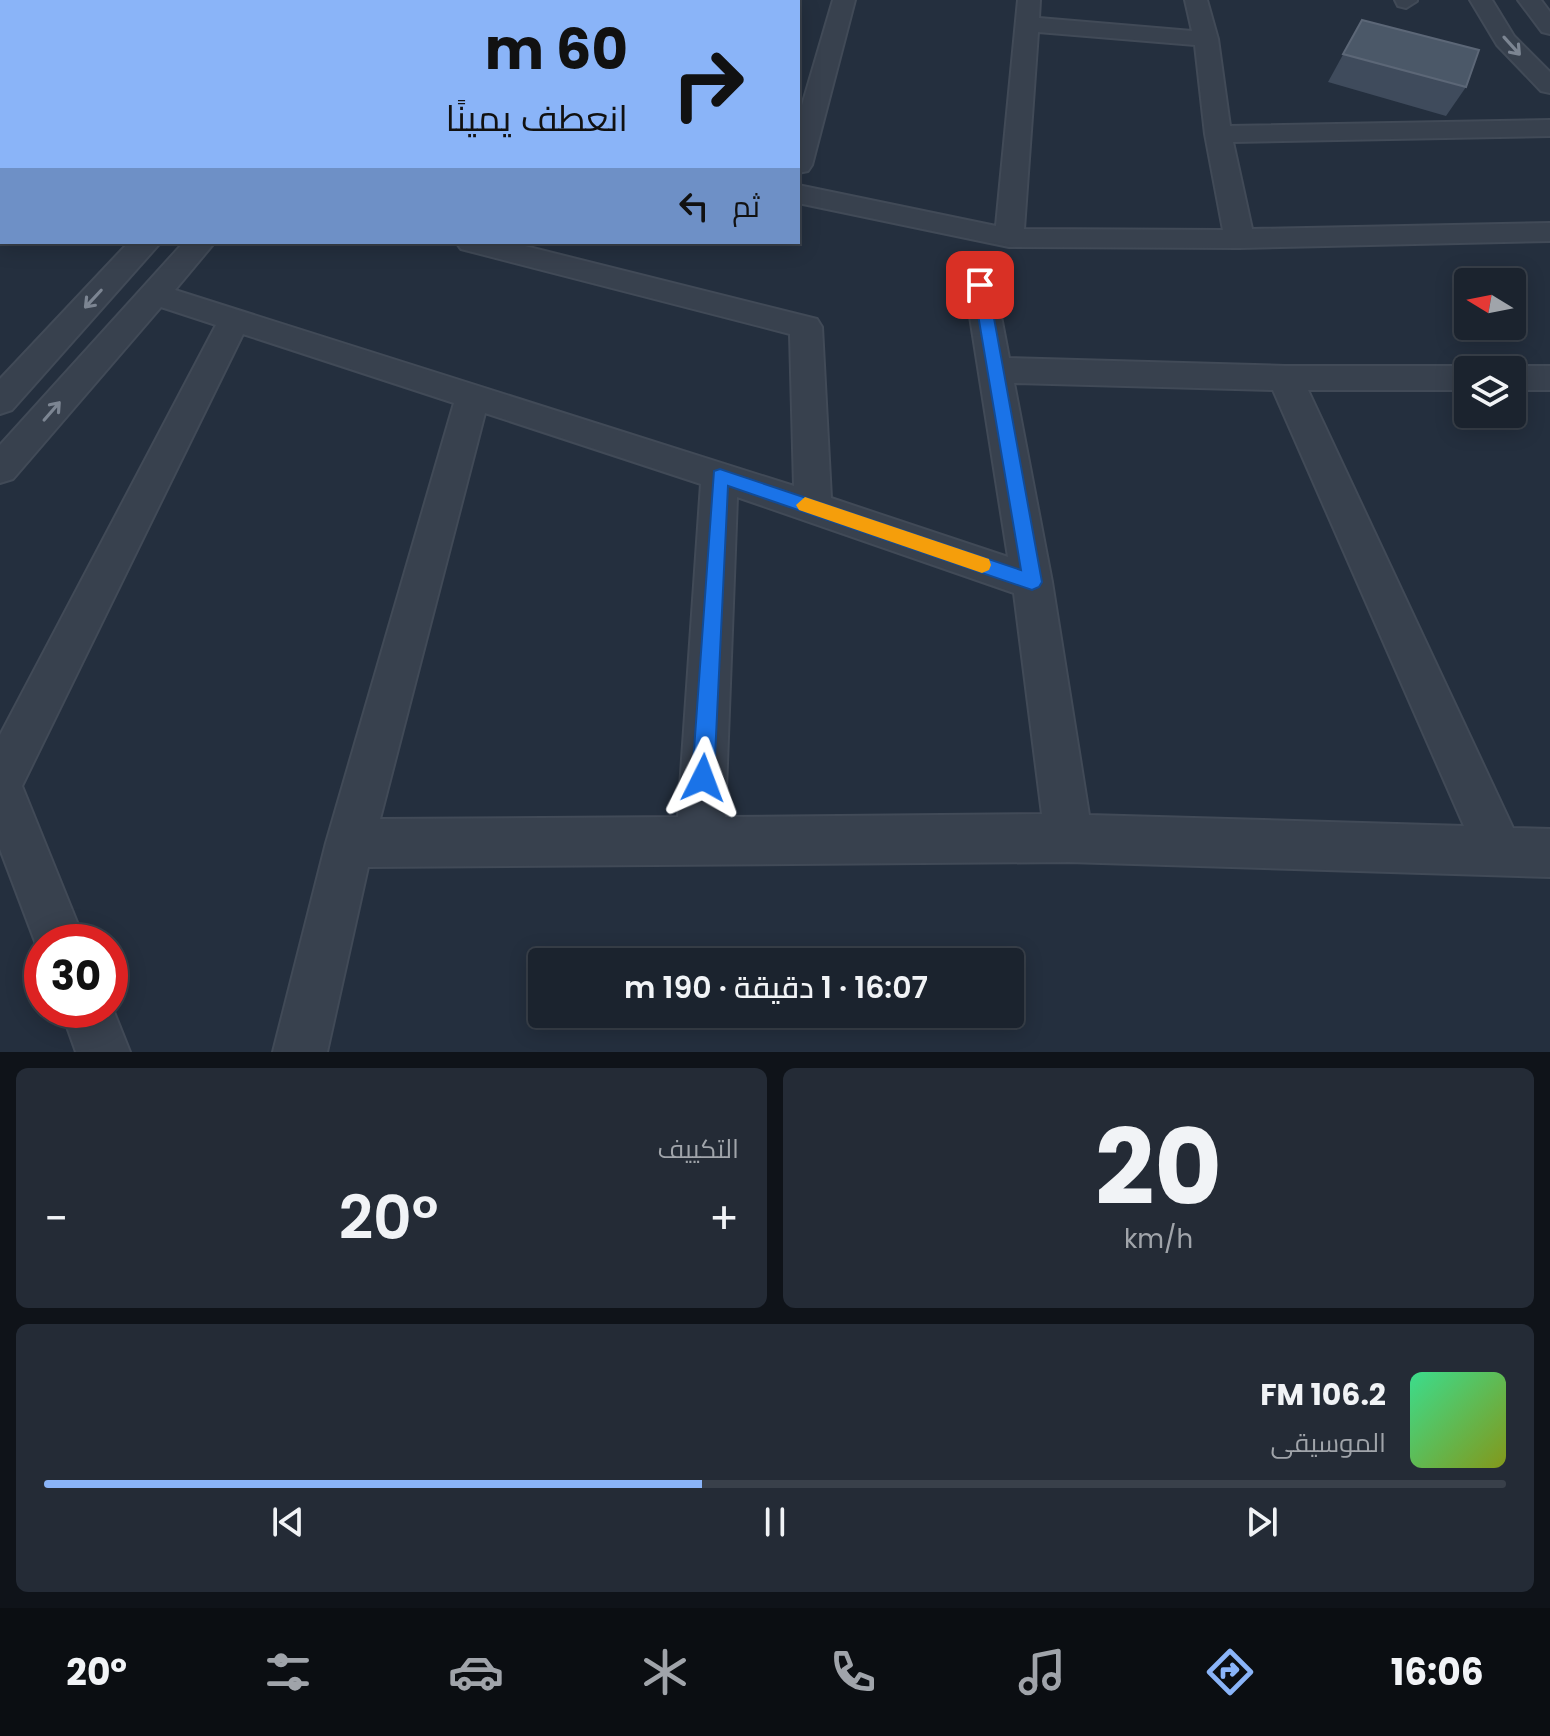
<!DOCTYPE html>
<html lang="ar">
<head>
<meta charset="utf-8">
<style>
  :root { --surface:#1b232e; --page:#242b36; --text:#f1f3f6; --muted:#a0a4aa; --line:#39404a; --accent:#8ab4f8 }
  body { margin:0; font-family:Poppins,Cairo,sans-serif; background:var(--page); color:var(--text); direction:rtl; height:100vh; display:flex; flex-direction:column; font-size:30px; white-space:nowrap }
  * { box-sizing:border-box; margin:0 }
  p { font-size:26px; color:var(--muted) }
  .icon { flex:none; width:44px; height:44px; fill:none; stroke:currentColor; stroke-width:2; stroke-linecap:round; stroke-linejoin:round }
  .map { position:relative; height:1052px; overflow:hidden; direction:ltr }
  .panel { display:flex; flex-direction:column; gap:16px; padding:16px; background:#0f1319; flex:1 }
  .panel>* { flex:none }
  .banner { position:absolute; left:0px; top:0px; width:800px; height:244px; box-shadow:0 4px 20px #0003,0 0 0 2px var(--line); direction:rtl; background:#8ab4f8; color:#111; overflow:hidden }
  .needle { width:52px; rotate:280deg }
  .fabs { position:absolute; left:1454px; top:268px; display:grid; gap:16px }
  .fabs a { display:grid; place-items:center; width:72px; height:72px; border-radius:8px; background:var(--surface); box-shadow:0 4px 20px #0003,0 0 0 2px var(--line); font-size:40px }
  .speed { position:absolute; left:24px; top:924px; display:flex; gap:16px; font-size:40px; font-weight:700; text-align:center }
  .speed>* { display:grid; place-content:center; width:104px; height:104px; border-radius:50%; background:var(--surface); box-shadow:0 4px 20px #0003,0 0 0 2px var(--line); line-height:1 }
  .speed .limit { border:12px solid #d22; background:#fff; color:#111 }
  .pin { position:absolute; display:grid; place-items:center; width:68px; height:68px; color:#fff; margin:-34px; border-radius:16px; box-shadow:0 4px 12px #0006 }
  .me { position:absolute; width:88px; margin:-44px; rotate:3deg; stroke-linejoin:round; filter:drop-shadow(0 0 6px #0008) }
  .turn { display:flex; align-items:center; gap:28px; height:168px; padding:0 40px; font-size:36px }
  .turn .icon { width:104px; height:104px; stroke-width:2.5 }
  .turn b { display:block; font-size:56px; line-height:68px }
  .then { display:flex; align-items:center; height:76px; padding:0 40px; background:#0003; gap:16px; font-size:30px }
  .big { font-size:60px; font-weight:600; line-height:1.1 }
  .panel .widget { flex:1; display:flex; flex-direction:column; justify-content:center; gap:12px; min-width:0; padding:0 28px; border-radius:12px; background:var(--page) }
  .panel .dial { align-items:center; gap:0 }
  .dial b { font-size:104px; line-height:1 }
  .song { display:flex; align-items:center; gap:24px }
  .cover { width:96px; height:96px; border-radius:12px; background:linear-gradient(135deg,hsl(150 70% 55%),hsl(70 70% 35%)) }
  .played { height:8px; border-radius:4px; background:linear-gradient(90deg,var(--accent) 45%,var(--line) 45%) }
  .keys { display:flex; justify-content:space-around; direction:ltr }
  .heat { display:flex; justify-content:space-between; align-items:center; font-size:44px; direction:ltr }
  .panel .tiles { flex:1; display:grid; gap:16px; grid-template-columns:1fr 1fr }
  .widget:last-child { grid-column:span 2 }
  .trip { position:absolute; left:528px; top:948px; width:496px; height:80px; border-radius:8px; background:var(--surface); box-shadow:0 4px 20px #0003,0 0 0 2px var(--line); font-weight:600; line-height:80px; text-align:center; direction:rtl }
  .dock { display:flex; height:128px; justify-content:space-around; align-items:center; background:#0b0e12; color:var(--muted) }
  .dock .icon { width:56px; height:56px }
  .dock .on { color:var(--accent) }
  .dock b { font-size:36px; color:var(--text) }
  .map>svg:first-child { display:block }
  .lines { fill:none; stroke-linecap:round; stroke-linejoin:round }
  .minor-casing { stroke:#414a57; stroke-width:4 }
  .minor { fill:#38414e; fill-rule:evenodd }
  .wall { fill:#3f4b5c }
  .building { fill:#4b5868; stroke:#5c6777; stroke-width:2 }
  .oneway { stroke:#7c8592 }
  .route { fill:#1a73e8; stroke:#114b97; stroke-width:2 }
  .slow { fill:#f59e0b }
</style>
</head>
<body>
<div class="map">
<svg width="1550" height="1052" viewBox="0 0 1550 1052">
  <rect width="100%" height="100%" fill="#242f3e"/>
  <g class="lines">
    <defs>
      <g id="minor">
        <polygon points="66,0 88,0 89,2 67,2"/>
        <polygon points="190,0 213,0 189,2"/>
        <polygon points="366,0 389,0 365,2"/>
        <polygon points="407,0 430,0 406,2"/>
        <polygon points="833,0 855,0 812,165 808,171 798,173 798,119"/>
        <path d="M 1018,0 L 1040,0 L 1039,18 L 1192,31 L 1185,0 L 1207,0 L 1218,39 L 1230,126 L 1550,120 L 1550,136 L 1233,142 L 1252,229 L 1550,223 L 1550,241 L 1239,248 L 1009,247 L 798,203 L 798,185 L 996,226 ZM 1038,32 L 1195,45 L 1205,134 L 1223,230 L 1024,229 Z"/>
        <polygon points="1395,0 1417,0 1417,1 1406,8 1398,6"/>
        <polygon points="1470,0 1492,0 1514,36 1550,72 1550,93 1541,91 1497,45"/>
        <polygon points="1518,0 1541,0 1550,12 1550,34 1542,32"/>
        <rect x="0" y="56" width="2" height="14"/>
        <polygon points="2,94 2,111 0,112 0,95"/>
        <polygon points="129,242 161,242 12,410 0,414 0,379"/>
        <path d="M 184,242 L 215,242 L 175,290 L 794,486 L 790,334 L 461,249 L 456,242 L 509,242 L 817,319 L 822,327 L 831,498 L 1008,557 L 965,285 L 969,278 L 980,275 L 991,278 L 995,285 L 1009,358 L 1285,366 L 1468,366 L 1480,369 L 1468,370 L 1468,390 L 1308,390 L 1513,828 L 1550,829 L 1550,877 L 1069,862 L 368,867 L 327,1052 L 273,1052 L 326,843 L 454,403 L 243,334 L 22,786 L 85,942 L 42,942 L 42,960 L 0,849 L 0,735 L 216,325 L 161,307 L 13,479 L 0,483 L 0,445 ZM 1014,383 L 1273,390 L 1464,826 L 1089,815 L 1052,582 ZM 485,413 L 701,484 L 678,817 L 380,819 ZM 737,497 L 1014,593 L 1042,814 L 725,817 Z"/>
        <polygon points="1512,366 1550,366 1550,390 1512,390 1512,370 1500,370"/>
        <polygon points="110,1002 130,1052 76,1052 61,1010 110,1010"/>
      </g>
    </defs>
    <use href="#minor" class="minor-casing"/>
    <use href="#minor" class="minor"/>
  </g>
  <polygon class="wall" points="1362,20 1466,87 1446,116 1328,82"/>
  <polygon class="building" points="1362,20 1479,50 1466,87 1343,54"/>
  <defs><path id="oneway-shaft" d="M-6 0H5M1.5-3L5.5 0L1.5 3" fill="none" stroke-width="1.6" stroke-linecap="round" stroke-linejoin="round" transform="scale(2)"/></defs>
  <g class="oneway">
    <use href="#oneway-shaft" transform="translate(1512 46) rotate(48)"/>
    <use href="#oneway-shaft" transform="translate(93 299) rotate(133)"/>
    <use href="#oneway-shaft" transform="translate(52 411) rotate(-49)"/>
  </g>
  <polygon class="route" points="980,280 988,285 1042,582 1039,587 1032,590 728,486 714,778 711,785 703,788 695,785 692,778 714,471 720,469 1021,570 973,285"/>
  <polygon class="slow" points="805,497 989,559 991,565 989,570 982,573 799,510 796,505"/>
</svg>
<div class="fabs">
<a><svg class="needle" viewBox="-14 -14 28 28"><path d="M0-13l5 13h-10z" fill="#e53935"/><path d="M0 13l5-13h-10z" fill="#a0a4aa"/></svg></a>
<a><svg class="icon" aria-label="layers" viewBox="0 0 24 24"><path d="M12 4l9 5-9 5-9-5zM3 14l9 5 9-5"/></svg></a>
</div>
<div class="speed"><div class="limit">30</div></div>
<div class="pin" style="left:980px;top:285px;background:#d93025"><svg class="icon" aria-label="arrive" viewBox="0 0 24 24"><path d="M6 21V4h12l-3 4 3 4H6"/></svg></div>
<svg class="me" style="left:703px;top:778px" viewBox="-20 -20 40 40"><path d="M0-17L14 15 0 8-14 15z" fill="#1a73e8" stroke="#fff" stroke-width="4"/></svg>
<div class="trip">16:07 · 1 دقيقة · 190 m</div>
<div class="banner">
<div class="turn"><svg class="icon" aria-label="right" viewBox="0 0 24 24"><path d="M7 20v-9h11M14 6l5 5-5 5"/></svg><div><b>60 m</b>انعطف يمينًا</div></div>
<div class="then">ثم<svg class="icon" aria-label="left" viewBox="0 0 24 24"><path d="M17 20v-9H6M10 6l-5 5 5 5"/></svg></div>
</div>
</div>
<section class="panel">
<div class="tiles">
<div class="widget dial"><b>20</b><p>km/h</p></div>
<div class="widget"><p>التكييف</p>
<div class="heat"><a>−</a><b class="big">20°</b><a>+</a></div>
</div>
<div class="widget">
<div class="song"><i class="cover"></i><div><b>106.2 FM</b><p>الموسيقى</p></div></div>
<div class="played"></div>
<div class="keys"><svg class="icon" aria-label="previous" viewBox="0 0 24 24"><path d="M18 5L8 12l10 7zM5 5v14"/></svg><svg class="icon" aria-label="pause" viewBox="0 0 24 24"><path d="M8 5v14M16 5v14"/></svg><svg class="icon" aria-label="next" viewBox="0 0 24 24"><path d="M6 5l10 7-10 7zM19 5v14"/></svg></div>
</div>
</div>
</section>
<nav class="dock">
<b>16:06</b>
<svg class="icon on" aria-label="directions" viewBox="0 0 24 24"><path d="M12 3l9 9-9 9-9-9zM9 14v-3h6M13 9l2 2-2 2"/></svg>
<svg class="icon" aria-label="music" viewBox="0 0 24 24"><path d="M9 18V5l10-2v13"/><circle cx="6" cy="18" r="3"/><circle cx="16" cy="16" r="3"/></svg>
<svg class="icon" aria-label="phone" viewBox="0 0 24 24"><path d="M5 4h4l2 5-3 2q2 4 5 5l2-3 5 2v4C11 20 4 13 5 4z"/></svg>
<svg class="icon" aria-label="climate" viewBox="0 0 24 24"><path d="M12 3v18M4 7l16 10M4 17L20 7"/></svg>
<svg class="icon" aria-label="car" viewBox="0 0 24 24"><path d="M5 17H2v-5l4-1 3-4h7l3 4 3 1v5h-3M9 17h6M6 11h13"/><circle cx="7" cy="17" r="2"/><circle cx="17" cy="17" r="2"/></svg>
<svg class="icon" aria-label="filters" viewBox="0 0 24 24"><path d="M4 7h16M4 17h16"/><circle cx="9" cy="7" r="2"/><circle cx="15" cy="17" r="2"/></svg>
<b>20°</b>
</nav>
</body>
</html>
